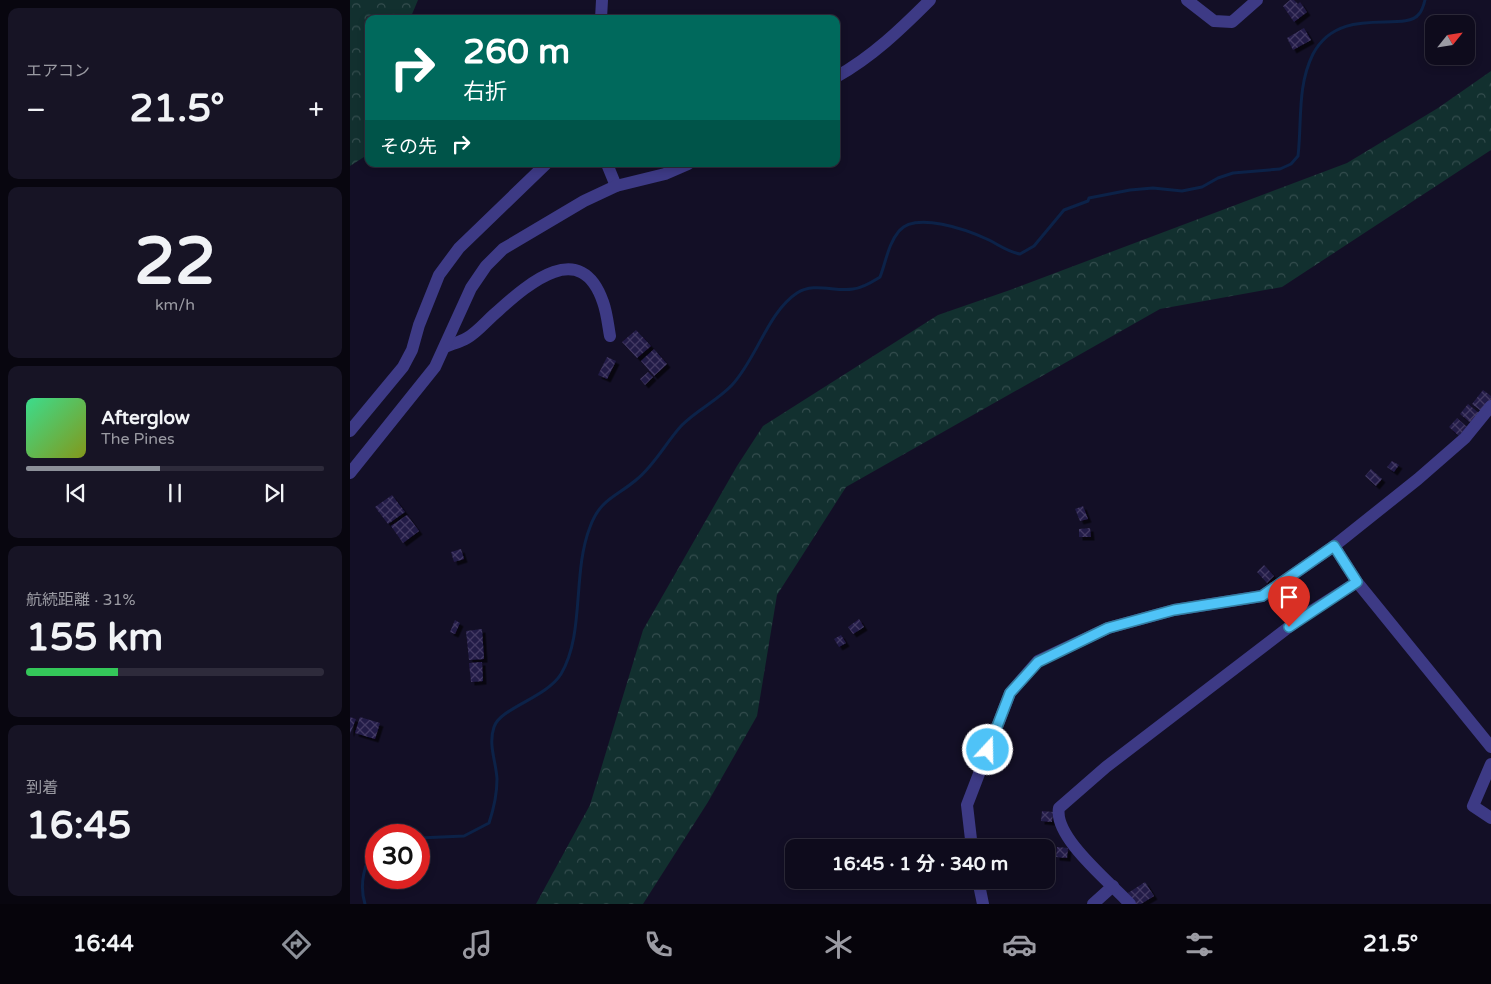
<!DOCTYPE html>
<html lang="ja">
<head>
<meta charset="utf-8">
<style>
  :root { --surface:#0e0b1c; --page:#171425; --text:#f1f3f6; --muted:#9b9ba3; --line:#2e2b3b; --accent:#8c9099 }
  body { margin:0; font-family:"Varela Round","Noto Sans JP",sans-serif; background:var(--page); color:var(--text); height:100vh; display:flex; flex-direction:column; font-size:19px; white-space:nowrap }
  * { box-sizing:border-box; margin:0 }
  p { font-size:16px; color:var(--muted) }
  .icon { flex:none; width:28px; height:28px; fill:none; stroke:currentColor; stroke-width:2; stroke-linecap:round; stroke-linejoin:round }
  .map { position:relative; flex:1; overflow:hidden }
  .details { display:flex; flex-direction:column; gap:8px; padding:8px; background:#08060f; width:350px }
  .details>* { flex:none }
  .hud { position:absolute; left:15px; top:15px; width:475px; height:152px; border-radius:10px; box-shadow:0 2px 8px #0003,0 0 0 1px var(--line); background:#00695c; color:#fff; overflow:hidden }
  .needle { width:32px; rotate:60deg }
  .buttons { position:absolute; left:1075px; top:15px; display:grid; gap:10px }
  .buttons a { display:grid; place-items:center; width:50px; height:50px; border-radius:10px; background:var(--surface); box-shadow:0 2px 8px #0003,0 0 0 1px var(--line); font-size:25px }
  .speed { position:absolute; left:15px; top:824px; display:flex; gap:10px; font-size:25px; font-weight:700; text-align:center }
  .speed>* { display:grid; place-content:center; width:65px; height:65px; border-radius:50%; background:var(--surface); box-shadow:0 2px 8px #0003,0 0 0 1px var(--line); line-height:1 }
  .speed .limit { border:8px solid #d22; background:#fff; color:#111 }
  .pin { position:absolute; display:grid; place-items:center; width:42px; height:42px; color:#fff; margin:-51px -21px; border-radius:50% 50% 50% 0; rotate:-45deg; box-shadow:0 0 5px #0007 }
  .pin .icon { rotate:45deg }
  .me { position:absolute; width:55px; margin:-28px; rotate:21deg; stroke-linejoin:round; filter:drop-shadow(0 0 4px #0008) }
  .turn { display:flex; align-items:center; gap:18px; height:105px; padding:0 15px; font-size:22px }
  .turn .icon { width:65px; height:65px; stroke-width:2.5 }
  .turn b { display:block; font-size:35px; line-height:42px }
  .then { display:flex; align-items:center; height:48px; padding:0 15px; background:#0003; gap:10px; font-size:19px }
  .big { font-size:38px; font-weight:700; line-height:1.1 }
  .details .tile { flex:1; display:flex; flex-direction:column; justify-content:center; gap:8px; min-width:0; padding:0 18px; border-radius:10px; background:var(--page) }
  .details .dial { align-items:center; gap:0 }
  .dial b { font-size:65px; line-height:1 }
  .song { display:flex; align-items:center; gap:15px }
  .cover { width:60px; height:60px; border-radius:8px; background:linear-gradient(135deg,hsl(150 70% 55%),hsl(70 70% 35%)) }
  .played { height:5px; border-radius:2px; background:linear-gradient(90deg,var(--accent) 45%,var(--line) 45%) }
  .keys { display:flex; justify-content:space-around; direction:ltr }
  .heat { display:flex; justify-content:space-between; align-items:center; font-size:28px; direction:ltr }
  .charge { height:8px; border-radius:4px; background:linear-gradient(90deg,#34c759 31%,var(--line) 0) }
  .trip { position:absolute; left:435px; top:839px; width:270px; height:50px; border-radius:10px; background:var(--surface); box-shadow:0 2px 8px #0003,0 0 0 1px var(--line); font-weight:700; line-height:50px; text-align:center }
  .menu { display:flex; height:80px; justify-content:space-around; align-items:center; background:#06040b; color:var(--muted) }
  .menu .icon { width:35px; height:35px }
  .menu .current { color:var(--accent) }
  .menu b { font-size:22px; color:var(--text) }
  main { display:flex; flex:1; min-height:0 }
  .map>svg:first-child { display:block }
  .forest { fill:url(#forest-crowns) }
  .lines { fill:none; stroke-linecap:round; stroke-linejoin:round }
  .stream { stroke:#0c2248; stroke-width:3 }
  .building { fill:url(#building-cross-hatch); filter:url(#shadow) }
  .minor { stroke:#3d3a85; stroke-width:12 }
  .route-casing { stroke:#337fa1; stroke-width:12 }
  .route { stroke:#4fc3f7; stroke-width:9 }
</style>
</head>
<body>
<main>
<section class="details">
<div class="tile"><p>エアコン</p>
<div class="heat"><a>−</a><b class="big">21.5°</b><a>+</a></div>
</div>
<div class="tile dial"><b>22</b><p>km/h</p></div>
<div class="tile">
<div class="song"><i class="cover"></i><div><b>Afterglow</b><p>The Pines</p></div></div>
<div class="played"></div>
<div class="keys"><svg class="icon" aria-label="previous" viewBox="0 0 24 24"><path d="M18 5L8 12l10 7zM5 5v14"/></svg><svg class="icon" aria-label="pause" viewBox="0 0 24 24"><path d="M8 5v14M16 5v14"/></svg><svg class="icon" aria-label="next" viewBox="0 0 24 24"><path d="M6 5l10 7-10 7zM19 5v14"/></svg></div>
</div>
<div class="tile"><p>航続距離 · 31%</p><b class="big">155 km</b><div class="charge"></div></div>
<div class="tile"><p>到着</p><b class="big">16:45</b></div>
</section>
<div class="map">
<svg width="1141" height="904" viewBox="0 0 1141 904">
  <defs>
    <pattern id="forest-crowns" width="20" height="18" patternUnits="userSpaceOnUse" patternTransform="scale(1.25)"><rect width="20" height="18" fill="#12302f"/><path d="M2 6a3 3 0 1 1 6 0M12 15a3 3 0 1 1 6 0" fill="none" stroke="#344d4e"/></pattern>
    <pattern id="building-cross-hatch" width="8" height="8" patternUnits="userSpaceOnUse" patternTransform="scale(1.25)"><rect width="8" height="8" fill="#241b47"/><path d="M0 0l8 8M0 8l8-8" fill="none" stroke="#433b63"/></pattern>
    <filter id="shadow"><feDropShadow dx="3.5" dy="3.5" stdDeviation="0" flood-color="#0009"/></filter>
  </defs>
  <rect width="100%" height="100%" fill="#130f26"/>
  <g class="forest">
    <polygon points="0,0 68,0 60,19 19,19 19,137 14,157 0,166"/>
    <polygon points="1141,71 1141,150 932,287 810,309 496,487 427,595 407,716 358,802 293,904 186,904 240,805 293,630 387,466 413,426 588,315 660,290 997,163 1088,108"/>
  </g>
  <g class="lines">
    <g class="stream">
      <path d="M 69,838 L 114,836 L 139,823 C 144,808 147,795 147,779 C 146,761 138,745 144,727 C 150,708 196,698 211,674 C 235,634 222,573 240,527 C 250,499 266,497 286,480 C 305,465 316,442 332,425 C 347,410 368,400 382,385 C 407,358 418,312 447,293 C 464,282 485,292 503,289 C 513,288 522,282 530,277 C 536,262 538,244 549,231 C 565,211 618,230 639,240 C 649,245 658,252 670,254 L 684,246 L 714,210 L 738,201 L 739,198 L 780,190 L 803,188 L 832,191 L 852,187 L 868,178 L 883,173 L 930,169 L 941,164 L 948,156 C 952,121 947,86 963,54 C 990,3 1054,34 1069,14 C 1072,11 1074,4 1075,0"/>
      <path d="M 15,904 C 9,885 14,862 26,847"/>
    </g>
  </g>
  <g class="building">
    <polygon points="940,0 944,0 948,4 950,2 957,12 944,22 933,6"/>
    <polygon points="954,28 961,40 943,50 937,38"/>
    <polygon points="286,330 301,346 287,358 272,342"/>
    <polygon points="304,349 317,364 304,376 291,361"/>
    <polygon points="257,357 266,361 257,379 248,375"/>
    <polygon points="298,372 303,377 295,385 290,379"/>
    <polygon points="1133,390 1141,396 1141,399 1131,411 1122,404"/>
    <polygon points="1118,404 1130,414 1122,424 1110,414"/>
    <polygon points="1107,418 1117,427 1109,436 1099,427"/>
    <polygon points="1042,461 1049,465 1044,472 1037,467"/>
    <polygon points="1021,469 1032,479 1026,486 1015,476"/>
    <polygon points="42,495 55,512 38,524 25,507"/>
    <polygon points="733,506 738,519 730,521 725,509"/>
    <polygon points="57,515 69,531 53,543 41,526"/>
    <polygon points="740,528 741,537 729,537 729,529"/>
    <polygon points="111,549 114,559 104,562 101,552"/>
    <polygon points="914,565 924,576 917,583 907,572"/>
    <polygon points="509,619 514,627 503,634 498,627"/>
    <polygon points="105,620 110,623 105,634 100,632"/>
    <polygon points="132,629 134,659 119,660 116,631"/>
    <polygon points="491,635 496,643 489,647 484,639"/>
    <polygon points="132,662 133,681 121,682 119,663"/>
    <polygon points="0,717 6,719 0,734"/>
    <polygon points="10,717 30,723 25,739 5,733"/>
    <polygon points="692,811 703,812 702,822 691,821"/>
    <polygon points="707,847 718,848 717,858 706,857"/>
    <polygon points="795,882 804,896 791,904 785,904 778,893"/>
  </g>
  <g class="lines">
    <g class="minor">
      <polyline points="837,0 864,21 882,22 907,0"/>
      <polyline points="251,19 252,0"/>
      <path d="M 486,77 C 522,57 551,29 580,0"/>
      <polyline points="257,164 266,186"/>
      <path d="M 95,347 C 102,344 110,342 117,338 C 128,332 138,319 148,311 C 179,283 231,238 253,302 C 257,313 258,325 260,336"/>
      <polyline points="0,431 53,367 62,350 69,325 89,275 109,248 196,164"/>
      <polyline points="0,473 85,367 121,288 136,266 153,249 234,201 266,186 315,174 338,164"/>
      <polyline points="984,546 1007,582 1141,747"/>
      <polyline points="1141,764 1123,806 1141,818"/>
      <polyline points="622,848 617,805 660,693 688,661 758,628 824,610 912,596 984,546 1068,479 1115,438 1141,406"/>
      <polyline points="628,880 633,904"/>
      <polyline points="743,904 763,886"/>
      <path d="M 780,904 C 761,883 703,837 709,808 L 756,767 L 952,617 L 1007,582"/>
    </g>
  </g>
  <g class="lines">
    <defs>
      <polyline id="route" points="638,750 660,693 688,662 758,628 824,610 912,596 984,546 1007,582 939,627"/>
    </defs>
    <use href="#route" class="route-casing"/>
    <use href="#route" class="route"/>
  </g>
</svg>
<div class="buttons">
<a><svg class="needle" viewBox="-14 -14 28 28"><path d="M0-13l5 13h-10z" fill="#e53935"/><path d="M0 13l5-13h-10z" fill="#9b9ba3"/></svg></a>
</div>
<div class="speed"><div class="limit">30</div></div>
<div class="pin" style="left:939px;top:627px;background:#d93025"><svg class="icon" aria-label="arrive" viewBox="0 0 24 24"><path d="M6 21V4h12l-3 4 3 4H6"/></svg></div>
<svg class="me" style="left:638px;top:750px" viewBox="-20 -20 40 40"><circle r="17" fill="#4fc3f7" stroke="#fff" stroke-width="3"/><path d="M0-11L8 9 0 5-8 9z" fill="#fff"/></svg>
<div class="trip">16:45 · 1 分 · 340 m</div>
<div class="hud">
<div class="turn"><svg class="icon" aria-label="right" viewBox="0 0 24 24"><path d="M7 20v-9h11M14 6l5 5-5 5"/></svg><div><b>260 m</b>右折</div></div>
<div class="then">その先<svg class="icon" aria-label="right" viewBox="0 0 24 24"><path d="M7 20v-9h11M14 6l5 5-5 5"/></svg></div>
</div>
</div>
</main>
<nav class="menu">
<b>16:44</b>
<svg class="icon current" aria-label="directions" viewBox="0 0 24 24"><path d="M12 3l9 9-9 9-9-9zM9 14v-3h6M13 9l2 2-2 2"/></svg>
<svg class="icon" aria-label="music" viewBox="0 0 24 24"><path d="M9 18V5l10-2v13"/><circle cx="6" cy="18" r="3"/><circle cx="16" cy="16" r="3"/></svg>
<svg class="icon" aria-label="phone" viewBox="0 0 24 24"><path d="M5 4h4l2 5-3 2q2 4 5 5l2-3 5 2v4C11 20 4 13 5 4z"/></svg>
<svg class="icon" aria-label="climate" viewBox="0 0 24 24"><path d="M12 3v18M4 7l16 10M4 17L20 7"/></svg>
<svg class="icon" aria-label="car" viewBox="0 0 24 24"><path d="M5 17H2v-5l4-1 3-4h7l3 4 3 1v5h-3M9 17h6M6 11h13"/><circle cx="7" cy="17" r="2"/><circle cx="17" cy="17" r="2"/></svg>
<svg class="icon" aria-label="filters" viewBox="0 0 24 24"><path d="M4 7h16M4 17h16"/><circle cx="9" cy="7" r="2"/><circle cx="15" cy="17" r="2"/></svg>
<b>21.5°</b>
</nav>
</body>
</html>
